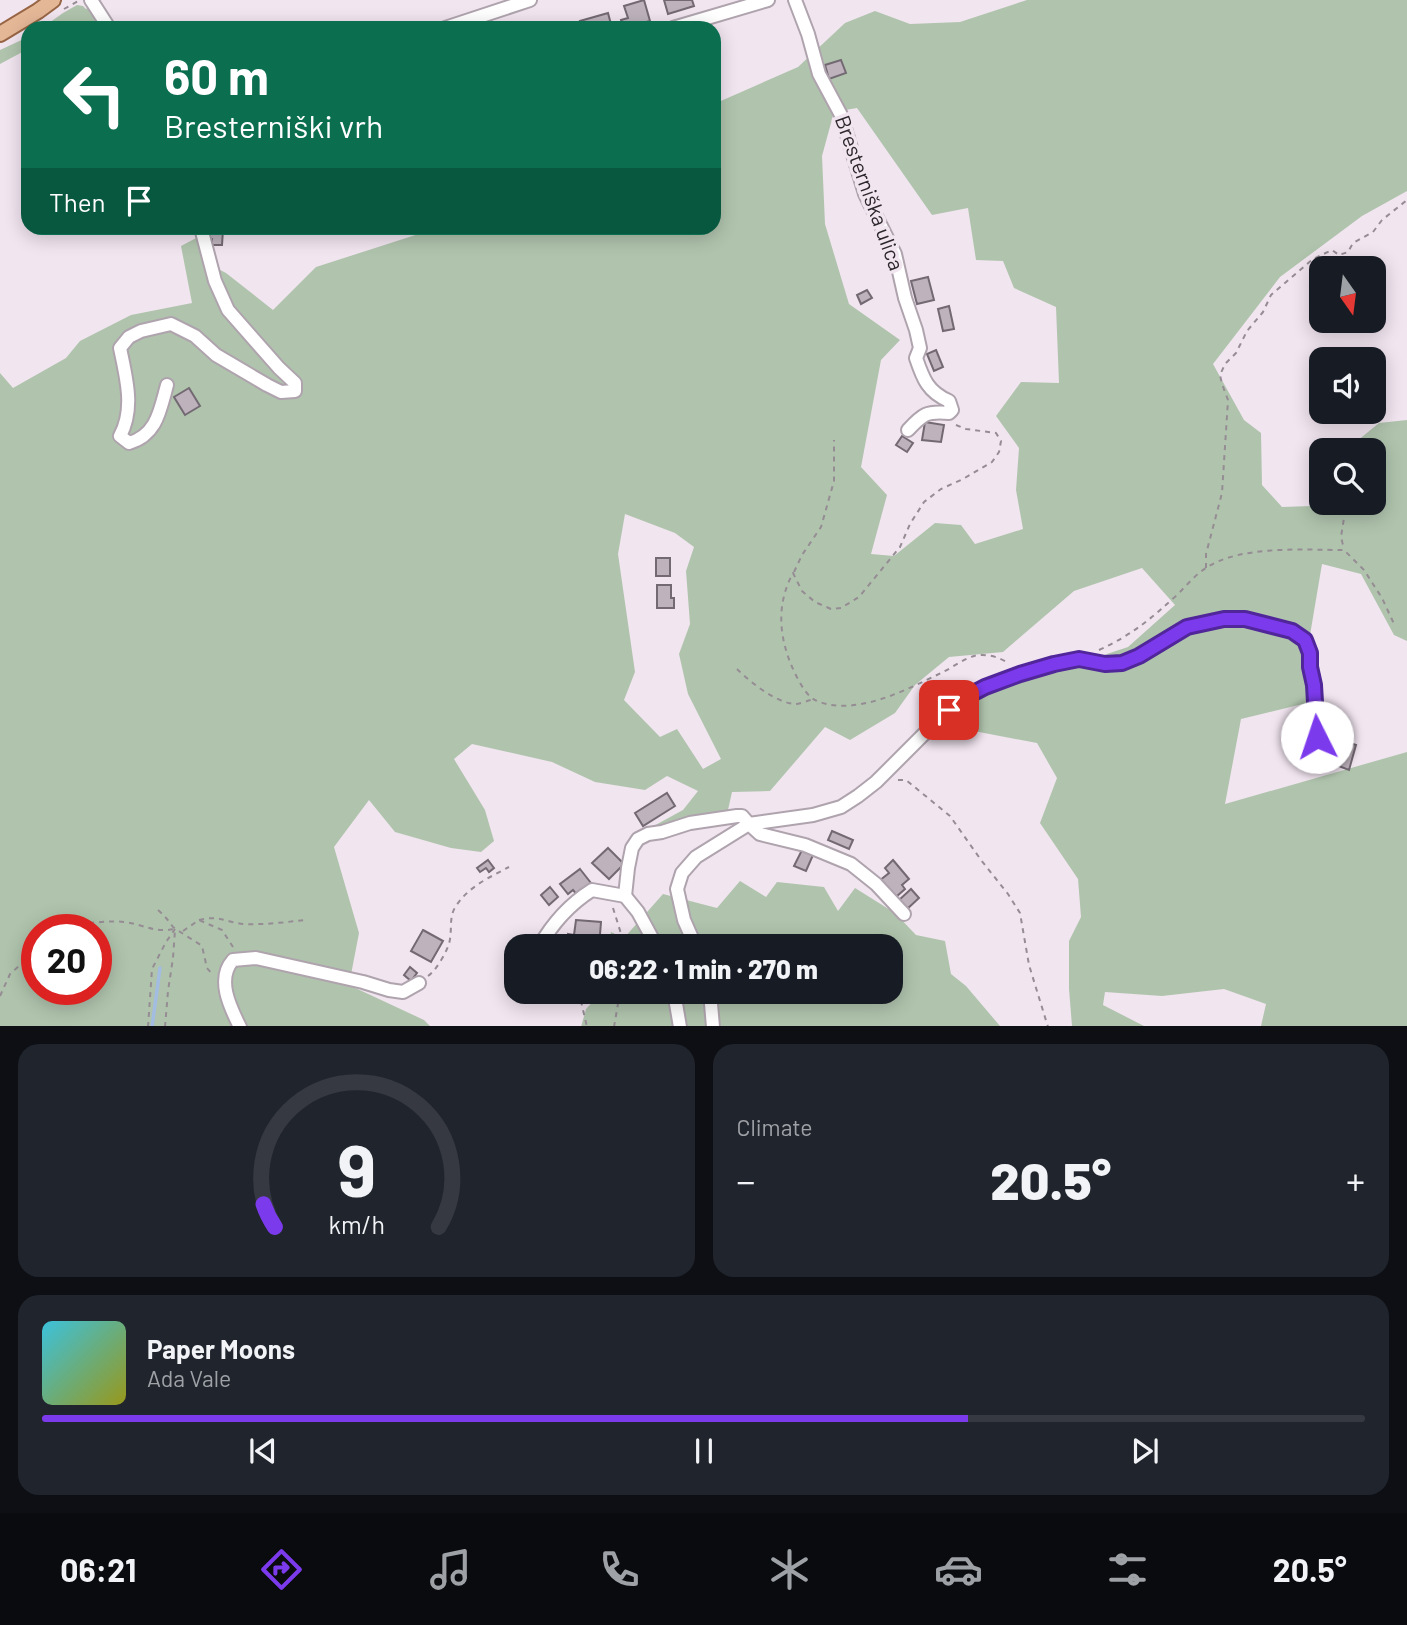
<!DOCTYPE html>
<html lang="en">
<head>
<meta charset="utf-8">
<style>
  :root { --surface:#171b24; --page:#20242c; --text:#f1f3f6; --muted:#9ea1a6; --line:#363941; --accent:#7c3aed }
  body { margin:0; font-family:Barlow,sans-serif; background:var(--page); color:var(--text); height:100vh; display:flex; flex-direction:column; font-size:26px; white-space:nowrap }
  * { box-sizing:border-box; margin:0 }
  p { font-size:23px; color:var(--muted) }
  .icon { flex:none; width:38px; height:38px; fill:none; stroke:currentColor; stroke-width:2; stroke-linecap:round; stroke-linejoin:round }
  .map { position:relative; height:1026px; overflow:hidden }
  .drawer { display:flex; flex-direction:column; gap:18px; padding:18px; background:#0d0f14; flex:1 }
  .drawer>* { flex:none }
  .hud { position:absolute; left:21px; top:21px; width:700px; height:214px; border-radius:21px; box-shadow:0 4px 18px #0003; background:#0b6e4f; color:#fff; overflow:hidden }
  .needle { width:46px; rotate:166deg }
  .controls { position:absolute; left:1309px; top:256px; display:grid; gap:14px }
  .controls a { display:grid; place-items:center; width:77px; height:77px; border-radius:14px; background:var(--surface); box-shadow:0 4px 18px #0003; font-size:35px }
  .speed { position:absolute; left:21px; top:914px; display:flex; gap:14px; font-size:35px; font-weight:700; text-align:center }
  .speed>* { display:grid; place-content:center; width:91px; height:91px; border-radius:50%; background:var(--surface); box-shadow:0 4px 18px #0003; line-height:1 }
  .speed .limit { border:10px solid #d22; background:#fff; color:#111 }
  .pin { position:absolute; display:grid; place-items:center; width:60px; height:60px; color:#fff; margin:-30px; border-radius:14px; box-shadow:0 4px 10px #0006 }
  .me { position:absolute; width:77px; margin:-38px; rotate:356deg; stroke-linejoin:round; filter:drop-shadow(0 0 5px #0008) }
  .turn { display:flex; align-items:center; gap:24px; height:147px; padding:0 28px; font-size:32px }
  .turn .icon { width:91px; height:91px; stroke-width:2.5 }
  .turn b { display:block; font-size:49px; line-height:60px }
  .then { display:flex; align-items:center; height:66px; padding:0 28px; background:#0003; gap:14px; font-size:26px }
  .big { font-size:52px; font-weight:800; line-height:1.1 }
  .drawer .tile { flex:1; display:flex; flex-direction:column; justify-content:center; gap:10px; min-width:0; padding:0 24px; border-radius:21px; background:var(--page) }
  .drawer .dial { align-items:center; gap:0 }
  .dial svg { height:182px; overflow:visible; fill:none; stroke:var(--line); stroke-width:7; stroke-linecap:round; text-anchor:middle }
  .dial text { fill:var(--text); stroke:none }
  .song { display:flex; align-items:center; gap:21px }
  .cover { width:84px; height:84px; border-radius:10px; background:linear-gradient(135deg,hsl(190 70% 55%),hsl(60 70% 35%)) }
  .played { height:7px; border-radius:4px; background:linear-gradient(90deg,var(--accent) 70%,var(--line) 70%) }
  .keys { display:flex; justify-content:space-around; direction:ltr }
  .heat { display:flex; justify-content:space-between; align-items:center; font-size:38px; direction:ltr }
  .drawer .tiles { flex:1; display:grid; gap:18px; grid-template-columns:1fr 1fr }
  .tile:last-child { grid-column:span 2 }
  .trip { position:absolute; left:504px; top:934px; width:399px; height:70px; border-radius:21px; background:var(--surface); box-shadow:0 4px 18px #0003; font-weight:800; line-height:70px; text-align:center }
  .tab-bar { display:flex; height:112px; justify-content:space-around; align-items:center; background:#090b0e; color:var(--muted) }
  .tab-bar .icon { width:49px; height:49px }
  .tab-bar .active { color:var(--accent) }
  .tab-bar b { font-size:32px; color:var(--text) }
  .map>svg:first-child { display:block }
  .green { fill:#b0c4ad; fill-rule:evenodd }
  .lines { fill:none; stroke-linecap:round; stroke-linejoin:round }
  .stream { stroke:#a3bce1; stroke-width:3.5 }
  .building { fill:#beb3bd; stroke:#736973; stroke-width:2 }
  .minor-casing { stroke:#afa4ae; stroke-width:16 }
  .major-casing { stroke:#986544; stroke-width:18 }
  .path { stroke:#958c94; stroke-width:2; stroke-dasharray:5 5; stroke-linecap:butt }
  .minor { stroke:#fff; stroke-width:12 }
  .major { stroke:#e4b797; stroke-width:14 }
  .route-casing { stroke:#51269a; stroke-width:18 }
  .route { stroke:#7c3aed; stroke-width:12 }
  .labels { text-anchor:middle; stroke-width:7; stroke-linejoin:round; paint-order:stroke }
  .street-label { font-size:21px; fill:#2c272b; stroke:#f1e5f0 }
</style>
</head>
<body>
<div class="map">
<svg width="1407" height="1027" viewBox="0 0 1407 1027">
  <rect width="100%" height="100%" fill="#f1e5f0"/>
  <g class="green">
    <path d="M 1027,0 L 1407,0 L 1407,191 L 1362,216 L 1280,277 L 1213,364 L 1244,420 L 1261,433 L 1262,485 L 1282,507 L 1311,506 L 1321,503 L 1321,498 L 1321,502 L 1374,502 L 1374,450 L 1346,450 L 1379,423 L 1407,420 L 1407,641 L 1394,635 L 1361,574 L 1322,564 L 1310,635 L 1323,699 L 1241,719 L 1225,804 L 1407,752 L 1407,1026 L 1261,1026 L 1266,1004 L 1224,989 L 1162,996 L 1105,992 L 1103,1005 L 1144,1026 L 1072,1026 L 1069,989 L 1069,941 L 1081,917 L 1078,879 L 1040,823 L 1057,778 L 1037,743 L 979,732 L 941,727 L 987,694 L 1128,647 L 1175,605 L 1142,568 L 1074,591 L 1003,652 L 949,657 L 915,685 L 895,713 L 850,740 L 825,727 L 770,791 L 732,792 L 726,819 L 650,828 L 683,810 L 698,791 L 667,776 L 645,790 L 595,782 L 552,762 L 472,744 L 454,759 L 485,810 L 494,841 L 481,852 L 451,848 L 395,832 L 369,800 L 334,847 L 359,933 L 349,985 L 424,1020 L 430,1026 L 0,1026 L 0,373 L 13,388 L 66,358 L 80,341 L 131,315 L 192,303 L 181,246 L 198,237 L 205,262 L 226,273 L 273,310 L 316,267 L 431,230 L 432,228 L 714,228 L 714,104 L 798,67 L 845,23 L 875,11 L 910,24 L 960,22 ZM 857,108 L 932,215 L 968,208 L 976,260 L 1003,261 L 1014,288 L 1056,307 L 1059,383 L 1021,382 L 996,416 L 1019,448 L 1016,490 L 1023,529 L 975,544 L 961,525 L 935,523 L 894,556 L 871,554 L 887,495 L 861,467 L 881,360 L 900,340 L 849,304 L 825,224 L 822,156 L 834,112 ZM 625,514 L 675,533 L 694,547 L 686,571 L 690,624 L 679,654 L 688,694 L 721,759 L 703,769 L 677,729 L 660,737 L 624,700 L 635,672 L 618,554 ZM 37,929 L 96,929 L 96,989 L 37,989 Z"/>
    <polygon points="77,5 83,6 86,9 91,6 100,21 90,28 82,25 70,28 42,28 63,13"/>
    <polygon points="28,37 28,49 0,64 0,50"/>
    <polygon points="740,881 766,897 777,882 824,887 838,911 855,888 895,913 916,935 945,941 951,974 966,986 1000,1026 581,1027 586,1009 598,996 599,992 891,992 891,947 608,947 611,932 624,938 663,894 717,908"/>
  </g>
  <g class="lines">
    <polyline class="stream" points="152,1027 160,968"/>
  </g>
  <g class="building">
    <polygon points="644,0 650,21 623,28 621,20 628,18 624,6"/>
    <polygon points="664,0 692,0 694,6 668,14"/>
    <polygon points="608,13 612,28 583,28 580,21"/>
    <polygon points="841,60 846,73 829,79 825,65"/>
    <polygon points="205,228 223,230 222,245 211,245 212,239 204,238"/>
    <polygon points="928,277 934,300 917,304 911,281"/>
    <polygon points="867,290 872,298 861,304 857,295"/>
    <polygon points="949,306 954,329 943,331 938,309"/>
    <polygon points="936,350 943,367 934,371 927,354"/>
    <polygon points="189,388 200,406 185,415 174,397"/>
    <polygon points="925,422 944,425 941,442 922,440"/>
    <polygon points="902,436 913,443 907,452 896,445"/>
    <rect x="656" y="558" width="14" height="18"/>
    <polygon points="657,585 671,585 671,598 674,598 674,608 657,608"/>
    <polygon points="1343,741 1356,745 1349,770 1315,757 1320,742 1340,749"/>
    <polygon points="667,793 675,806 643,826 635,813"/>
    <polygon points="832,831 853,840 849,849 828,840"/>
    <polygon points="608,848 624,864 609,879 592,863"/>
    <polygon points="802,850 813,855 806,871 794,866"/>
    <polygon points="488,860 494,868 489,872 486,868 480,872 477,868"/>
    <polygon points="893,860 909,879 902,885 905,889 896,897 879,881 889,873 885,868"/>
    <polygon points="580,869 591,883 577,895 573,890 568,894 560,884"/>
    <polygon points="550,887 558,897 549,905 541,895"/>
    <polygon points="911,889 919,898 906,910 898,901"/>
    <polygon points="576,920 601,922 599,947 567,947 568,934 574,935"/>
    <polygon points="423,930 443,941 431,962 411,951"/>
    <polygon points="410,967 417,973 411,981 404,975"/>
  </g>
  <g class="lines">
    <defs>
      <g id="minor">
        <polyline points="91,0 109,28"/>
        <path d="M 795,0 L 808,34 L 819,74 L 841,115 L 865,194 L 895,254 L 905,298 L 916,330 L 920,348 L 916,358 C 923,379 928,392 949,401 L 952,410 L 949,413 C 926,411 923,414 908,430"/>
        <polyline points="445,28 530,0"/>
        <polyline points="673,28 768,0"/>
        <path d="M 167,385 C 160,410 157,435 129,443 L 120,436 C 135,409 126,377 120,348 L 129,337 L 141,331 L 171,324 L 195,336 L 216,355 L 267,385 L 281,392 L 295,391 L 295,383 L 279,368 L 228,310 L 215,281 L 201,228"/>
        <polyline points="625,896 638,912 657,947"/>
        <path d="M 539,947 C 552,924 570,904 592,890 L 625,896 L 628,868 L 632,848 L 638,839 L 648,834 L 662,832 L 690,823 L 737,816 L 742,816 L 749,824 L 813,815 L 841,807 L 858,796 L 876,782 L 939,719 L 960,700 L 985,687 L 1020,674 L 1054,664 L 1079,659 L 1105,664 L 1122,663 L 1139,656 L 1187,627 L 1224,619 L 1245,619 L 1292,631 L 1305,640 L 1310,653 L 1310,667 L 1314,685 L 1317,737"/>
        <polyline points="696,947 684,920 677,889 682,873 696,857 749,824 760,834 805,845 851,864 876,884 904,914"/>
        <polyline points="674,992 680,1027"/>
        <polyline points="710,992 713,1027"/>
        <path d="M 240,1027 C 230,1007 216,979 233,960 L 256,958 L 363,982 L 389,990 L 403,992 L 419,983"/>
      </g>
      <polyline id="major" points="0,34 38,11 53,0"/>
    </defs>
    <use href="#minor" class="minor-casing"/>
    <use href="#major" class="major-casing"/>
    <g class="path">
      <polyline points="64,9 80,0"/>
      <polyline points="37,28 45,23"/>
      <path d="M 956,425 L 966,429 L 996,433 L 1001,441 L 999,452 L 992,462 L 963,479 L 941,489 L 924,502 L 910,524 L 900,547 L 859,597 L 841,608 L 831,609 L 815,602 L 802,591 L 793,573 C 780,597 778,623 786,650 C 789,662 803,695 815,700 C 853,718 906,690 941,673 C 952,668 963,659 974,656 C 985,653 1001,657 1009,664"/>
      <polyline points="1342,502 1346,505 1341,537 1344,549"/>
      <polyline points="1206,568 1206,554 1222,493 1228,400 1222,384 1220,375 1225,364 1236,353 1247,331 1263,312 1271,295 1313,259 1332,250 1339,255 1348,252 1353,243 1373,232 1382,220 1407,200"/>
      <polyline points="794,572 802,555 821,527 834,481 834,440"/>
      <path d="M 1099,650 C 1132,635 1152,618 1178,594 C 1187,585 1196,574 1206,568 C 1240,545 1303,550 1344,550 L 1364,570 L 1382,598 L 1395,626"/>
      <path d="M 737,669 C 750,682 776,703 795,704 C 800,704 806,701 811,700"/>
      <polyline points="898,780 906,780 950,816 981,860 1008,894 1020,913 1029,965 1048,1027"/>
      <polyline points="613,908 623,940 623,947"/>
      <path d="M 158,910 C 164,915 168,920 173,927 C 178,931 195,941 202,946 L 207,968 L 213,975"/>
      <path d="M 199,920 C 219,915 225,922 244,924 C 265,925 286,922 306,920"/>
      <path d="M 60,929 L 63,927 C 83,924 105,920 125,922 C 145,925 154,933 175,929"/>
      <polyline points="183,931 199,920 222,930 233,947"/>
      <path d="M 428,976 C 436,971 449,949 450,939 C 452,927 449,916 456,906 C 468,887 490,877 509,867"/>
      <polyline points="576,992 580,997 587,1027"/>
      <polyline points="0,996 10,974 37,950"/>
      <polyline points="148,1027 152,969 166,942 175,929"/>
      <polyline points="165,1027 168,991 173,958 175,930"/>
      <polyline points="614,1027 620,992"/>
    </g>
    <use href="#minor" class="minor"/>
    <use href="#major" class="major"/>
  </g>
  <g class="lines">
    <defs>
      <polyline id="route" points="949,710 960,700 985,687 1020,674 1054,664 1079,659 1105,664 1122,663 1139,656 1187,627 1224,619 1245,619 1292,631 1305,640 1310,653 1310,667 1314,685 1317,737"/>
    </defs>
    <use href="#route" class="route-casing"/>
    <use href="#route" class="route"/>
  </g>
  <g class="labels">
    <g class="street-label">
      <text transform="translate(869 193) rotate(70)" y="7">Bresterniška ulica</text>
    </g>
  </g>
</svg>
<div class="controls">
<a><svg class="needle" viewBox="-14 -14 28 28"><path d="M0-13l5 13h-10z" fill="#e53935"/><path d="M0 13l5-13h-10z" fill="#9ea1a6"/></svg></a>
<a><svg class="icon" aria-label="sound" viewBox="0 0 24 24"><path d="M4 9h4l5-4v14l-5-4H4zM17 9q2 3 0 6"/></svg></a>
<a><svg class="icon" aria-label="search" viewBox="0 0 24 24"><circle cx="10" cy="10" r="6"/><path d="M15 15l6 6"/></svg></a>
</div>
<div class="speed"><div class="limit">20</div></div>
<div class="pin" style="left:949px;top:710px;background:#d93025"><svg class="icon" aria-label="arrive" viewBox="0 0 24 24"><path d="M6 21V4h12l-3 4 3 4H6"/></svg></div>
<svg class="me" style="left:1317px;top:737px" viewBox="-20 -20 40 40"><circle r="19" fill="#fff"/><path d="M0-13L10 11 0 6-10 11z" fill="#7c3aed"/></svg>
<div class="trip">06:22 · 1 min · 270 m</div>
<div class="hud">
<div class="turn"><svg class="icon" aria-label="left" viewBox="0 0 24 24"><path d="M17 20v-9H6M10 6l-5 5 5 5"/></svg><div><b>60 m</b>Bresterniški vrh</div></div>
<div class="then">Then<svg class="icon" aria-label="arrive" viewBox="0 0 24 24"><path d="M6 21V4h12l-3 4 3 4H6"/></svg></div>
</div>
</div>
<section class="drawer">
<div class="tiles">
<div class="tile dial"><svg viewBox="0 0 100 80">
<path d="M14 69A42 42 0 1 1 86 69"/>
<path d="M14 69A42 42 0 0 1 9 59" stroke="#7c3aed"/>
<text x="50" y="56" font-size="32" font-weight="700">9</text>
<text x="50" y="72" font-size="11">km/h</text>
</svg></div>
<div class="tile"><p>Climate</p>
<div class="heat"><a>−</a><b class="big">20.5°</b><a>+</a></div>
</div>
<div class="tile">
<div class="song"><i class="cover"></i><div><b>Paper Moons</b><p>Ada Vale</p></div></div>
<div class="played"></div>
<div class="keys"><svg class="icon" aria-label="previous" viewBox="0 0 24 24"><path d="M18 5L8 12l10 7zM5 5v14"/></svg><svg class="icon" aria-label="pause" viewBox="0 0 24 24"><path d="M8 5v14M16 5v14"/></svg><svg class="icon" aria-label="next" viewBox="0 0 24 24"><path d="M6 5l10 7-10 7zM19 5v14"/></svg></div>
</div>
</div>
</section>
<nav class="tab-bar">
<b>06:21</b>
<svg class="icon active" aria-label="directions" viewBox="0 0 24 24"><path d="M12 3l9 9-9 9-9-9zM9 14v-3h6M13 9l2 2-2 2"/></svg>
<svg class="icon" aria-label="music" viewBox="0 0 24 24"><path d="M9 18V5l10-2v13"/><circle cx="6" cy="18" r="3"/><circle cx="16" cy="16" r="3"/></svg>
<svg class="icon" aria-label="phone" viewBox="0 0 24 24"><path d="M5 4h4l2 5-3 2q2 4 5 5l2-3 5 2v4C11 20 4 13 5 4z"/></svg>
<svg class="icon" aria-label="climate" viewBox="0 0 24 24"><path d="M12 3v18M4 7l16 10M4 17L20 7"/></svg>
<svg class="icon" aria-label="car" viewBox="0 0 24 24"><path d="M5 17H2v-5l4-1 3-4h7l3 4 3 1v5h-3M9 17h6M6 11h13"/><circle cx="7" cy="17" r="2"/><circle cx="17" cy="17" r="2"/></svg>
<svg class="icon" aria-label="filters" viewBox="0 0 24 24"><path d="M4 7h16M4 17h16"/><circle cx="9" cy="7" r="2"/><circle cx="15" cy="17" r="2"/></svg>
<b>20.5°</b>
</nav>
</body>
</html>
